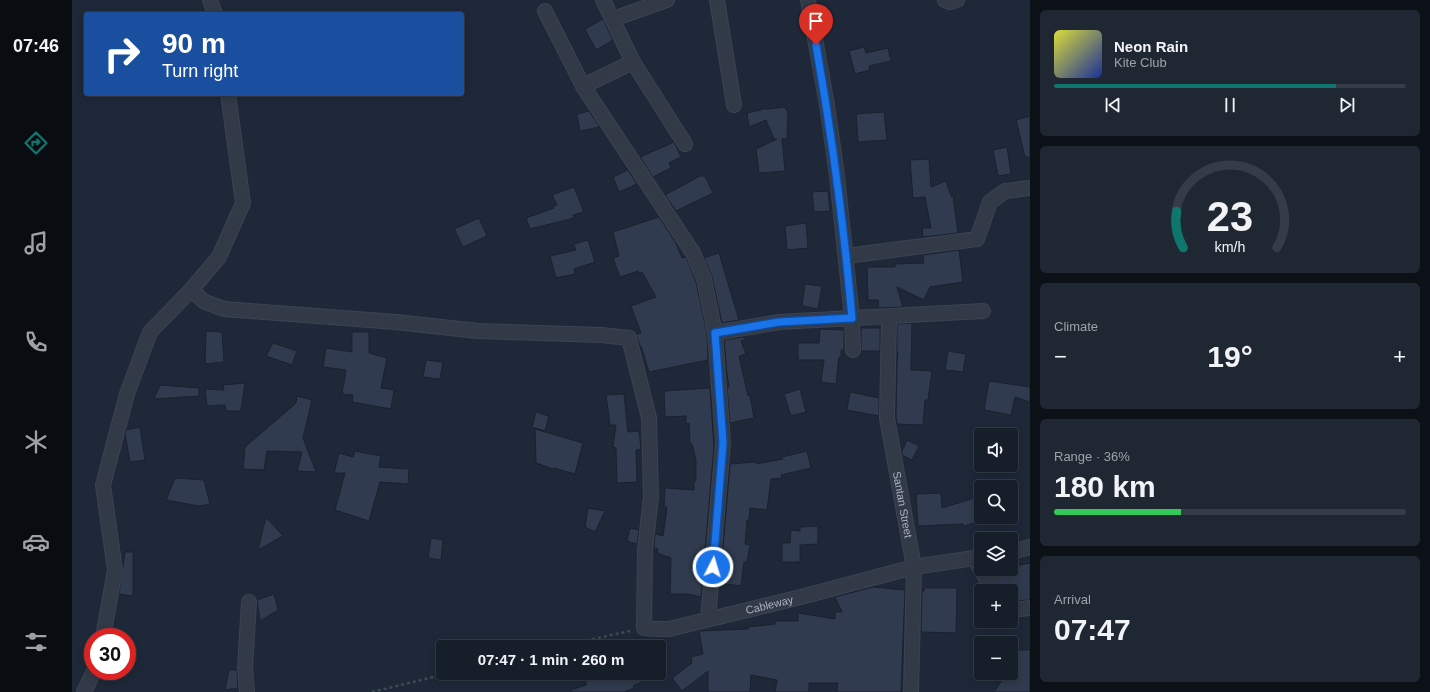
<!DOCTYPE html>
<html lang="en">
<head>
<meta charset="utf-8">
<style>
  :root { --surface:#161e2a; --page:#1f2732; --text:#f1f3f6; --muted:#9ea2a8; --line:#353c47; --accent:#0f766e }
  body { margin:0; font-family:Arial,sans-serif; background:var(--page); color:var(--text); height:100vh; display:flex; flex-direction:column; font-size:15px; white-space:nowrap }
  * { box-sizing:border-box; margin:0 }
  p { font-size:13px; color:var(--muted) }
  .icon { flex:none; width:22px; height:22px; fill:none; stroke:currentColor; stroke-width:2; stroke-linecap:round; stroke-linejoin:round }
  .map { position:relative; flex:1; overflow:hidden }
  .side { display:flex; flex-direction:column; gap:10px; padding:10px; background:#0c1017; width:400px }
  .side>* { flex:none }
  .guide { position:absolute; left:12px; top:12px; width:380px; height:84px; border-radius:4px; box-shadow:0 2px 10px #0003,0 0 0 1px var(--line); background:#1a4fa0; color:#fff; overflow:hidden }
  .fabs { position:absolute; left:902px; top:428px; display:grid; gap:8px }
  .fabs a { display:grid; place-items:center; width:44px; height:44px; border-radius:4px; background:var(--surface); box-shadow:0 2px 10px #0003,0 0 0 1px var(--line); font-size:20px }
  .speed { position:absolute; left:12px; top:628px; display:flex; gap:8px; font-size:20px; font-weight:700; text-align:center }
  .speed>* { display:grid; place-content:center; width:52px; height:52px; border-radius:50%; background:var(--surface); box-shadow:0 2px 10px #0003,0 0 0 1px var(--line); line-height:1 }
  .speed .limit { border:6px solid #d22; background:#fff; color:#111 }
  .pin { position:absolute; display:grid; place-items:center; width:34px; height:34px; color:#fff; margin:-41px -17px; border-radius:50% 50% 50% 0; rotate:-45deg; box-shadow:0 0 4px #0007 }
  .pin .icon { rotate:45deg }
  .me { position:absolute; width:44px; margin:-22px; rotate:5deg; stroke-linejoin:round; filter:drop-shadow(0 0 3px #0008) }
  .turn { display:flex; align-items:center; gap:14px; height:84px; padding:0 12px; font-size:18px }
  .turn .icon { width:52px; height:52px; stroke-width:2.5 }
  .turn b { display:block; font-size:28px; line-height:34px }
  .big { font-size:30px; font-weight:800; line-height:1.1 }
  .side .widget { flex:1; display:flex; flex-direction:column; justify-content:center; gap:6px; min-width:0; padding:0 14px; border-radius:6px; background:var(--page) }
  .side .dial { align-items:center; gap:0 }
  .dial svg { height:104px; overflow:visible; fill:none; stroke:var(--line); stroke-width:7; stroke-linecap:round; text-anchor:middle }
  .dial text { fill:var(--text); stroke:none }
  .song { display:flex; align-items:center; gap:12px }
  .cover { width:48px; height:48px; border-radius:6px; background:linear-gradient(135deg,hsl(60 70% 55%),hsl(230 70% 35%)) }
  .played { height:4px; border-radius:2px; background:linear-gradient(90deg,var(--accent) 80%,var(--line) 80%) }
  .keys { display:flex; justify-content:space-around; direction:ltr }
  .heat { display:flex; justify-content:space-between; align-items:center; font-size:22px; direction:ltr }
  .charge { height:6px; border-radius:3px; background:linear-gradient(90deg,#34c759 36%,var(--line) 0) }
  .trip { position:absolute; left:364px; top:640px; width:230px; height:40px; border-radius:4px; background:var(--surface); box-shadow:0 2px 10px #0003,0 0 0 1px var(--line); font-weight:800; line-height:40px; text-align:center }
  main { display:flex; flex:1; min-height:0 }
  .tab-bar { display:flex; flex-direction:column; width:72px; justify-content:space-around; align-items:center; background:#090c11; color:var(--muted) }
  .tab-bar .icon { width:28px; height:28px }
  .tab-bar .current { color:var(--accent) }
  .tab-bar b { font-size:18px; color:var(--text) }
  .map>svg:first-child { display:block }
  .building { fill:#303b4f; stroke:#1a212f }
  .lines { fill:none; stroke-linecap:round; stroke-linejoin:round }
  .street-casing { stroke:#3c4352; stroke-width:16 }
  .path { stroke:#394e51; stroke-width:2.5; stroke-dasharray:3 3; stroke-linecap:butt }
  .street { stroke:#323a48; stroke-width:14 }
  .route-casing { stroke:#114b97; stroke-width:10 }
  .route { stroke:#1a73e8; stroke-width:7 }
  .labels { text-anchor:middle; stroke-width:4; stroke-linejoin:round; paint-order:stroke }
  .street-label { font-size:11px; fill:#acb4c5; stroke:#181f2c }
</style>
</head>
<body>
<main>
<nav class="tab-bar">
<b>07:46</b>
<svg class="icon current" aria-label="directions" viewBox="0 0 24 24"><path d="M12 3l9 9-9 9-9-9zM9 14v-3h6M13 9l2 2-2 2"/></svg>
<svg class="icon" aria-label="music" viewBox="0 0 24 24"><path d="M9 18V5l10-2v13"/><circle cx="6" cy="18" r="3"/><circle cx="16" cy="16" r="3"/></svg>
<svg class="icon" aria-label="phone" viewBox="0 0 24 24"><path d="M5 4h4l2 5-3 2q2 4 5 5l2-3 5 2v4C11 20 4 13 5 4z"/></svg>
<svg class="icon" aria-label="climate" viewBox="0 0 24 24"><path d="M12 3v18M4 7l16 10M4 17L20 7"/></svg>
<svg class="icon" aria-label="car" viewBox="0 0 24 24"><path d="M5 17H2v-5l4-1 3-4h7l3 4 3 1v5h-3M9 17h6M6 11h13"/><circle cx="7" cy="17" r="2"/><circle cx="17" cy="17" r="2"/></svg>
<svg class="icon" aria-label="filters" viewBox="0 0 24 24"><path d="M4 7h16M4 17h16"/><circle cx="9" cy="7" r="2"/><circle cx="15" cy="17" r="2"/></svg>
</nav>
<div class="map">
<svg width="958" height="692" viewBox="0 0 958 692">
  <rect width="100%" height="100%" fill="#1e2838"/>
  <g class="building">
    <polygon points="531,19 541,40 524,50 513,29"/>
    <polygon points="792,47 794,53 816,48 819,61 797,66 798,70 783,74 777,51"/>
    <polygon points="713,107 714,110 716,110 715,139 710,139 713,171 687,173 684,149 705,139 702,139 694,120 677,127 675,113 689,110 689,109 696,109"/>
    <polygon points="517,111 528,127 508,131 505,114"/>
    <polygon points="812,112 815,140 786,142 784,114"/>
    <polygon points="958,116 958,157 953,157 944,120"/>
    <polygon points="602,142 609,157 597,163 599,168 581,177 568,157"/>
    <polygon points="935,147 939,174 926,176 921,150"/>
    <polygon points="857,159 859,187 874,181 879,196 881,196 886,233 851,237 850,228 859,228 853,197 841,198 838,160"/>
    <polygon points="556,170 565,184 547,192 541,177"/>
    <polygon points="628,176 633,176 641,193 604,211 593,195"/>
    <polygon points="502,187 512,212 501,215 502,218 458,229 454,218 482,208 481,206 485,205 480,195"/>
    <polygon points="756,191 758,211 742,212 740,192"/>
    <polygon points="587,217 604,243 610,258 614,257 624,282 635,334 636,360 577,372 569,346 568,346 564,334 569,333 559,306 584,297 570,272 567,273 566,271 548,277 541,258 547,256 541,232"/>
    <polygon points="407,218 415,236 391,247 382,229"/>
    <polygon points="734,223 736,248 715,250 713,226"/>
    <polygon points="516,240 523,262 502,269 503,274 484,278 478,256 504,250 502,244"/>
    <polygon points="887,250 891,282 858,287 852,300 825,287 831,307 807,308 806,300 796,300 795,267 823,267 823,264 852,263 851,255"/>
    <polygon points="647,253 667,320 650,323 640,277 632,258"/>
    <polygon points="733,284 750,286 746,309 730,306"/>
    <polygon points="840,323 839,370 860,371 856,400 853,400 851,425 825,424 824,417 825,363 826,352 825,352 825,324"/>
    <rect x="789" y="328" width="19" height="23"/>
    <polygon points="748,329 772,330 772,350 769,350 769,357 767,357 764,384 749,382 752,360 726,360 726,343 747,343"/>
    <polygon points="134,331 150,332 152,362 133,364"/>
    <polygon points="280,332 297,332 297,353 315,358 309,388 322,390 319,409 280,402 281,395 270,394 274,370 251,367 254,348 280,352"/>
    <polygon points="672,337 673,339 669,341 674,354 667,356 676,396 678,395 682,418 658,423 655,387 657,387 655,374 652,340"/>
    <polygon points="201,343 225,351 220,365 194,356"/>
    <polygon points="876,351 894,354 891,372 873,370"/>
    <polygon points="354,360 371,362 368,379 351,377"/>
    <polygon points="917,381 958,387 958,402 943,397 939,415 912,410"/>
    <polygon points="173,383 169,411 154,411 153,405 135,406 133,389 152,390 151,385"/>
    <polygon points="88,385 127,388 127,396 82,399"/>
    <polygon points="638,388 642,447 629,597 616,594 598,594 599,558 585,553 586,549 582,548 583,534 591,536 595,507 592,507 593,488 622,490 622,481 624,481 624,460 620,444 618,444 617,423 614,424 614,416 593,417 592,391"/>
    <polygon points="728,389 734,412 719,416 712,394"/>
    <polygon points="778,392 807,398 807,416 775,410"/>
    <polygon points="552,394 556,432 567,431 569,449 564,450 565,482 545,483 544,448 541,447 544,425 538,425 534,395"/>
    <polygon points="225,396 240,400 231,438 244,472 225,471 230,452 195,451 192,470 171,469 173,447 224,403"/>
    <polygon points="464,412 477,416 473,431 460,427"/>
    <polygon points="68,427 73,460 58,462 53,434 54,430"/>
    <polygon points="463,429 511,443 503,474 482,468 481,469 464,463"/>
    <polygon points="835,440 847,446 840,460 830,455 830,451"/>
    <polygon points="283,451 309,456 307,467 337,469 336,484 308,482 297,521 263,510 273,473 262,473 267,453 281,457"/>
    <polygon points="735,451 739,468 709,475 710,478 699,479 695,510 678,508 677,520 675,520 673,544 678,545 675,562 672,562 669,586 648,583 658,464 684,462 684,464 711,459 710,457"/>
    <polygon points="103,478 132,480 138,504 127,506 94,500"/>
    <polygon points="869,493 870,508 909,496 909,521 892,526 891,524 846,526 844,494"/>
    <polygon points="516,508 533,511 523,532 513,527"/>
    <polygon points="194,517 211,536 186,550"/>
    <polygon points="746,526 746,544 728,545 728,562 710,562 710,543 718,543 719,530 728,531 728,527"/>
    <polygon points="558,528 567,530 565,544 555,541"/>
    <polygon points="359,538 371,540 369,560 356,558"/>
    <polygon points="53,552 61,552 61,596 47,594"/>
    <polygon points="958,563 958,600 939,601 939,591 930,591 929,587 920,572 930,569 939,569 939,567"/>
    <polygon points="801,587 833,590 829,692 765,692 766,683 737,683 737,692 703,692 705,680 679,675 678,692 636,692 636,671 610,691 600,678 620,663 619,657 631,654 627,631 676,629 676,627 703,624 703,621 726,621 726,613 763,619 763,612 770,612 763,597"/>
    <polygon points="852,588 885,588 884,633 849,632 850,591 852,591"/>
    <polygon points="202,594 206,610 188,621 185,600"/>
    <polygon points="939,650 958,650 958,692 922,692 935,673 939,673"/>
    <polygon points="157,670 165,670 166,688 153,690"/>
    <polygon points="514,673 528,673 528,680 547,673 588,673 561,686 562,688 552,692 499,692 499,690 514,685"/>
  </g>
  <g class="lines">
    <defs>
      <g id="street">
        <polyline points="138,0 143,14"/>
        <polyline points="531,0 561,62 613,144"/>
        <polyline points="645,0 662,105"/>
        <polyline points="736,0 755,105 765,176 780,318 781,350"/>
        <polyline points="873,0 878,2 885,0"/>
        <polyline points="473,11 511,86 621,253 632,279 643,333 651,443 636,619"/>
        <polyline points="541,19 595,0"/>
        <polyline points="511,86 561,62"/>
        <polyline points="774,256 905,239 918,202 933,191 958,188"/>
        <path id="s1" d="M 119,290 L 133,302 L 152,309 L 324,322 L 406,331 L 529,335 L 557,338 L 577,418 L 579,497 L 573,550 L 572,628 L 584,629 L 597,629 L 725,598 L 842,567 L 909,557"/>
        <path id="s2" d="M 817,317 L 815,418 L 842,567 L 839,692"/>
        <polyline points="643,333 707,322 911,311"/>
        <polyline points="939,552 958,547"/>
        <polyline points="902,558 922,591"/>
        <polyline points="939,610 958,608"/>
        <polyline points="31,637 43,570 31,485 55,394 78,332 119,290 147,257 171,203 156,94"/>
        <polyline points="12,692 22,671"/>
        <polyline points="175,692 173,668 177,602"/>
      </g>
    </defs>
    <use href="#street" class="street-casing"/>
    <g class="path">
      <polyline points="485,647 558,631"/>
      <polyline points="300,692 378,673"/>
    </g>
    <use href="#street" class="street"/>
  </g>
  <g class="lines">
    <defs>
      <path id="route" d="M 641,567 L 651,443 L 643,333 L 707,322 L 780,318 C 772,226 760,136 744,45"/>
    </defs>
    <use href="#route" class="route-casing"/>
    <use href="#route" class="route"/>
  </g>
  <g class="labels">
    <g class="street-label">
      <text dy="4" stroke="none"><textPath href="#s2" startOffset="189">Santan Street</textPath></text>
      <text dy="4" stroke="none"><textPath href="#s1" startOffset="866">Cableway</textPath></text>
    </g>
  </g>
</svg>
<div class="fabs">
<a><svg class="icon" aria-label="sound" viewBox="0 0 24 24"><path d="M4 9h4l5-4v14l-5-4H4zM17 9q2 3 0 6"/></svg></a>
<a><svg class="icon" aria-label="search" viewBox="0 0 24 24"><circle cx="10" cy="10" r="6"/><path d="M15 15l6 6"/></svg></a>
<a><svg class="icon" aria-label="layers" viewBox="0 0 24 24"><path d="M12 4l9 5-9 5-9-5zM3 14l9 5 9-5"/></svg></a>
<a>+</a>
<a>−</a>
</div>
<div class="speed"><div class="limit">30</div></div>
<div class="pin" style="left:744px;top:45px;background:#d93025"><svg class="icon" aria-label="arrive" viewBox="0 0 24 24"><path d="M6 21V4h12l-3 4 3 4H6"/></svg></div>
<svg class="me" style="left:641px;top:567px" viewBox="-20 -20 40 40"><circle r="17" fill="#1a73e8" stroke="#fff" stroke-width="3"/><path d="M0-11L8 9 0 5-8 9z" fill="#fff"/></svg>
<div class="trip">07:47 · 1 min · 260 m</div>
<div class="guide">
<div class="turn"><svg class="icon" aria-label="right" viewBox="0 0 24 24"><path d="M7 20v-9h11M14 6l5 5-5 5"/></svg><div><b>90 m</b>Turn right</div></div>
</div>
</div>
<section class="side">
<div class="widget">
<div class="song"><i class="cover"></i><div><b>Neon Rain</b><p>Kite Club</p></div></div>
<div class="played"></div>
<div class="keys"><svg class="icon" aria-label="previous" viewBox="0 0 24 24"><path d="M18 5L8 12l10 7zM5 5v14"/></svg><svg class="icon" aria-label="pause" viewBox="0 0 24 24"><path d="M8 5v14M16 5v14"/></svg><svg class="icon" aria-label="next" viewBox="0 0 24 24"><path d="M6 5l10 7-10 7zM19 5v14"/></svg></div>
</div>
<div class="widget dial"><svg viewBox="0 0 100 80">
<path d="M14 69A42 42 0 1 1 86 69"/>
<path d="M14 69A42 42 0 0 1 9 41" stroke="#0f766e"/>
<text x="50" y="56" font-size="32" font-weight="700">23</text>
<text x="50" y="72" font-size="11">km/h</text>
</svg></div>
<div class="widget"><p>Climate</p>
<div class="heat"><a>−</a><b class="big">19°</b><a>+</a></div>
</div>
<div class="widget"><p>Range · 36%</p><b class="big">180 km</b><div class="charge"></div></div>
<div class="widget"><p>Arrival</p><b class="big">07:47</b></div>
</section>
</main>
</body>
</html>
